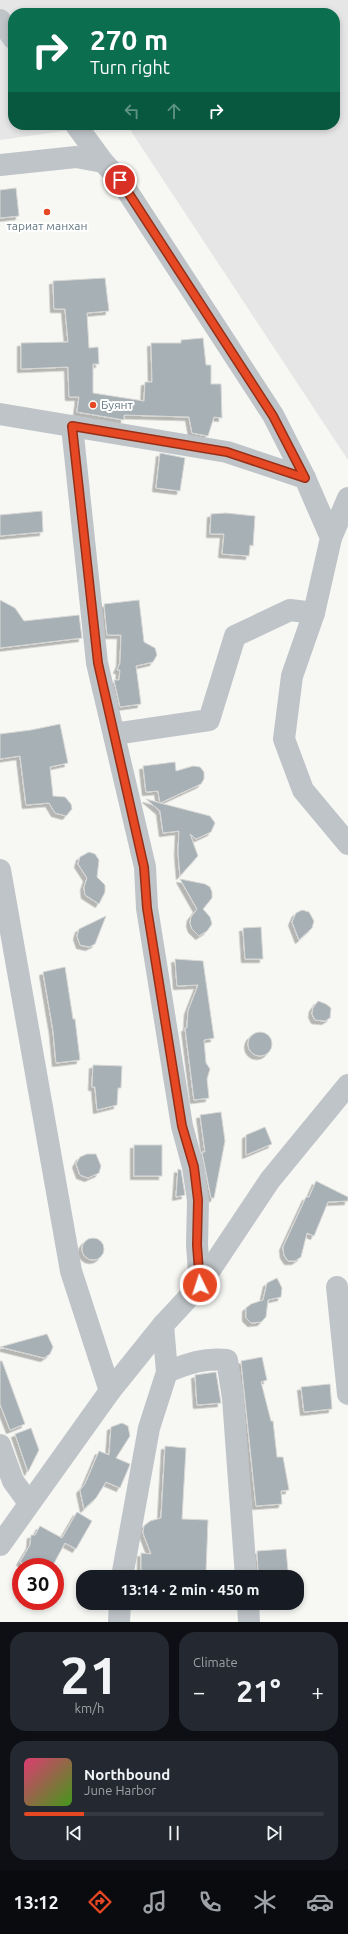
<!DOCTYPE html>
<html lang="en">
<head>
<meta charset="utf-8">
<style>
  :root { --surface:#171b24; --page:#242831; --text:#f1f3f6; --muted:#9ea1a6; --line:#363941; --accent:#e64824 }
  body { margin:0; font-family:Ubuntu,sans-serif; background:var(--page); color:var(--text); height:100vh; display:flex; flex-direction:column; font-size:15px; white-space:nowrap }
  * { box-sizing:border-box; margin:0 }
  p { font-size:13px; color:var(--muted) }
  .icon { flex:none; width:22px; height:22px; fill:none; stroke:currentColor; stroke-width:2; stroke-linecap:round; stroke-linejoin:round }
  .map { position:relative; height:1622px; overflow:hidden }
  .panel { display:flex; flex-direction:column; gap:10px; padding:10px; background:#0d0f14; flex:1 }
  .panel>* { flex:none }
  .hud { position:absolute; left:8px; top:8px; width:332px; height:122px; border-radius:16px; box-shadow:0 2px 6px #0003; background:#0b6e4f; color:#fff; overflow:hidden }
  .speed { position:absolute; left:12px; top:1558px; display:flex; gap:8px; font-size:20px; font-weight:700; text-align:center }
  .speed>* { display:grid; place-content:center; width:52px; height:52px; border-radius:50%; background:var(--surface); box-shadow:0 2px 6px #0003; line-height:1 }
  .speed .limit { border:6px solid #d22; background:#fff; color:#111 }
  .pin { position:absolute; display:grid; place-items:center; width:34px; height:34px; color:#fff; margin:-17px; border:2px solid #fff; border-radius:50%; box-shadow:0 1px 4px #0007 }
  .me { position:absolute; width:44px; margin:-22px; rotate:356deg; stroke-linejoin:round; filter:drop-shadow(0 0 3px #0008) }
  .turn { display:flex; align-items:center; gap:14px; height:84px; padding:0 16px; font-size:18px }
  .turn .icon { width:52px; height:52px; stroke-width:2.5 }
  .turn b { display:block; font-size:28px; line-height:34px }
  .lanes { display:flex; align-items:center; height:38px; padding:0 16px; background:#0003; justify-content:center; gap:20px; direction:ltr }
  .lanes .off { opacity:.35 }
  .big { font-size:30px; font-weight:700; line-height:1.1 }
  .panel .card { flex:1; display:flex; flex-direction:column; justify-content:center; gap:6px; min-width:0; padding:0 14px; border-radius:16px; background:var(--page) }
  .panel .dial { align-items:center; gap:0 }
  .dial b { font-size:52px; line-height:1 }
  .song { display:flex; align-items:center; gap:12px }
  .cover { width:48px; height:48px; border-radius:6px; background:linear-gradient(135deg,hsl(340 70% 55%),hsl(100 70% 35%)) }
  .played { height:4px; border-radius:2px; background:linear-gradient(90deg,var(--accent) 20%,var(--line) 20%) }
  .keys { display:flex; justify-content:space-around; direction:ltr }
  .heat { display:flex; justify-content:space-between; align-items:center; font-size:22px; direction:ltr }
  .panel .tiles { flex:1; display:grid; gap:10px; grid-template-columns:1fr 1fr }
  .card:last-child { grid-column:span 2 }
  .trip { position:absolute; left:76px; top:1570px; width:228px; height:40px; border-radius:16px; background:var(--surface); box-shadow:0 2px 6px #0003; font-weight:700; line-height:40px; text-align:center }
  .tab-bar { display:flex; height:64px; justify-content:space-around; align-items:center; background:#090b0e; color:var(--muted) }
  .tab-bar .icon { width:28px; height:28px }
  .tab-bar .current { color:var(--accent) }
  .tab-bar b { font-size:18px; color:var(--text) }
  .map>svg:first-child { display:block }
  .built { fill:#e5e6e5 }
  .building { fill:#a7b0b5; stroke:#d8d8d6; filter:url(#shadow) }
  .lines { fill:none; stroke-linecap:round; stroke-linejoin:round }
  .minor { stroke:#bfc4c8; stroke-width:22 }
  .route-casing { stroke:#962f17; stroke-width:10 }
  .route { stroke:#e64824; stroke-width:7 }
  .poi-dot { fill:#e64824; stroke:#fff; stroke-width:1.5 }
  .labels { text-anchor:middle; stroke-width:4; stroke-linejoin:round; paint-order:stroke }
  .poi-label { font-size:12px; fill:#657985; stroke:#fff }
</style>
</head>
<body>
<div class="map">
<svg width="348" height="1622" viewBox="0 0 348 1622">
  <defs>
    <filter id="shadow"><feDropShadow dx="-3.5" dy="3.5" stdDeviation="0" flood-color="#0004"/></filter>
  </defs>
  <rect width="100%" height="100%" fill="#f7f7f4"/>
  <polygon class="built" points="0,0 348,0 348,460 127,125 335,125 335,13 13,13 13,125 106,125 0,140"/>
  <g class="building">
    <polygon points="16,188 19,216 0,218 0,190"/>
    <polygon points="105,278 109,311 87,313 89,348 98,347 99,364 93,364 93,393 144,401 145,382 152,382 151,343 181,343 181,340 203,338 206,365 211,365 211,384 221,384 222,418 214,417 208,436 192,433 189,417 124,415 124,420 77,412 79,397 69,397 68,367 21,369 21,343 68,342 65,309 54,309 53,281"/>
    <polygon points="160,453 185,458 180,491 156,488"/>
    <polygon points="42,511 43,532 0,536 0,515"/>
    <polygon points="226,513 255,516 253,546 250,545 249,556 222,554 224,534 210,534 211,514"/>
    <polygon points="0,600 15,608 24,621 79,615 82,638 0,648"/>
    <polygon points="139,600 144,642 155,648 157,655 153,662 136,666 141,704 120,707 114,680 119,680 120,670 117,670 120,663 121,635 107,635 104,604"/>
    <polygon points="60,724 68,763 50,767 53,796 65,797 71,804 72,809 66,816 55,813 49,803 26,805 20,756 0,759 0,734 31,730"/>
    <polygon points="175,762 176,771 193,766 200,767 204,772 204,779 201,784 160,803 210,816 215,823 211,832 196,839 190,834 198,856 180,876 178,852 179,831 163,833 160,811 146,799 160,803 158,791 146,792 143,766"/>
    <polygon points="89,852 95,854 99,860 97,877 105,885 105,892 99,904 85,895 84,887 87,878 78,864 80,857"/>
    <polygon points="180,879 205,884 210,887 212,892 212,898 203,909 210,917 212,924 207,931 199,936 192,929 190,923 191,917 197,909"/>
    <polygon points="302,910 309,912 314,921 312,928 299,940 292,922 296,913"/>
    <polygon points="106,916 95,944 89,947 80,945 77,936 79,929"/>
    <polygon points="261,927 263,959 245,959 243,928"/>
    <polygon points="175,959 203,961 214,1038 204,1040 206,1063 210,1069 207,1079 209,1098 194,1100 185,1028 187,1028 188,1011 198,985 177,986"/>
    <polygon points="65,967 73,1019 75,1019 80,1060 56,1063 53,1031 43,972"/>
    <polygon points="318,1001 326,1004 331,1008 330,1018 325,1021 315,1020 312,1014 313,1008"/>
    <circle cx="260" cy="1044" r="12"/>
    <polygon points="93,1065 122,1066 121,1088 118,1088 117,1105 97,1110 95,1087 92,1087"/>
    <polygon points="221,1112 225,1141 214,1198 211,1198 202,1152 205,1152 200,1115"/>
    <polygon points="265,1127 272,1144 246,1155 246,1135"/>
    <rect x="134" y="1145" width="28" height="31"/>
    <polygon points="87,1154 96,1154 101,1166 99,1173 88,1178 80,1175 76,1164 80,1157"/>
    <polygon points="178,1169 181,1170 185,1195 176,1197"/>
    <polygon points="316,1181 348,1197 348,1201 328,1202 314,1236 307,1233 301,1257 295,1261 288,1261 284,1255 283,1247 306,1197 309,1197"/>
    <circle cx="93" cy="1249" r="11"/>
    <polygon points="277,1278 282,1288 281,1297 268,1300 266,1317 261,1322 251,1323 246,1318 246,1308 251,1304 263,1300 267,1283"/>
    <polygon points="47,1334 53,1347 50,1354 44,1358 0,1347"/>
    <polygon points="262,1357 267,1380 261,1382 271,1421 273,1421 277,1457 283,1457 289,1490 281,1491 282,1504 256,1506 241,1361"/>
    <polygon points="0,1361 2,1361 25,1424 10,1430 0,1404"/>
    <polygon points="216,1372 221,1403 197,1405 195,1375"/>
    <polygon points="330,1384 332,1409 304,1412 301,1387"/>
    <polygon points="122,1423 128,1426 130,1436 116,1458 130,1464 129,1467 120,1488 106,1482 96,1498 84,1509 80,1490 85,1484 99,1451 109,1455 111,1427"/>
    <polygon points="31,1428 39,1450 28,1472 15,1434"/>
    <polygon points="165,1446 186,1448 182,1519 208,1520 206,1572 204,1571 204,1575 141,1577 141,1553 151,1554 143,1533 144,1526 150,1521 161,1518"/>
    <polygon points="77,1512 92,1521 76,1549 65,1543 52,1567 29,1567 20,1562 30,1545 31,1535 35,1535 40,1526 62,1538"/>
    <polygon points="286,1549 288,1571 258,1572 257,1551"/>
  </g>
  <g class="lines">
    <g class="minor">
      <polyline points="0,20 13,38"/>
      <polyline points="76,125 103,162"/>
      <polyline points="0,165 76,157 103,162 120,180 273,415 305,478 331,538 314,613 292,676 284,739 303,790 348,844"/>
      <polyline points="0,414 227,452 305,478"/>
      <polyline points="72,426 97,663 145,867 147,908 182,1126 193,1167 198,1200 197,1245 200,1285"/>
      <polyline points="331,538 348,498"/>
      <polyline points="114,734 209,720 235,636 290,610 314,613"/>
      <polyline points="0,870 71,1271 110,1391"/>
      <polyline points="337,1287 348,1394"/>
      <path d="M 167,1372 C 189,1363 203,1358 227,1360 L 233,1398 L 246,1577"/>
      <polyline points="0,1445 13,1481 29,1503"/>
      <polyline points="0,1545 110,1391 163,1325 200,1285 270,1180 348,1085"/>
      <polyline points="122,1577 149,1428 167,1372 163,1325"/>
      <polyline points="248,1603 249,1622"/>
      <polyline points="119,1622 120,1603"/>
    </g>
  </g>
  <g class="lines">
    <defs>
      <polyline id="route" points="120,180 273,416 305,478 227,452 72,426 98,663 144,867 147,908 182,1126 194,1167 198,1200 197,1245 200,1285"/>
    </defs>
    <use href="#route" class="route-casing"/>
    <use href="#route" class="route"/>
  </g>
  <g class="poi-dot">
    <circle cx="47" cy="212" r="4"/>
    <circle cx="93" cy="405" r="4"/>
  </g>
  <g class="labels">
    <g class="poi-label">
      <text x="47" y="230">тариат манхан</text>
      <text x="101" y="409" text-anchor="start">Буянт</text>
    </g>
  </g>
</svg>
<div class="speed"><div class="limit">30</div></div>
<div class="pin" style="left:120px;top:180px;background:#d93025"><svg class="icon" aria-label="arrive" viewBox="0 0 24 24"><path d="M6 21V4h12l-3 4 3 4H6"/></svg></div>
<svg class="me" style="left:200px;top:1285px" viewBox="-20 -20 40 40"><circle r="17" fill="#e64824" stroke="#fff" stroke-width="3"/><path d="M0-11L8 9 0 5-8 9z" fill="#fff"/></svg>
<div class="trip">13:14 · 2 min · 450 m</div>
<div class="hud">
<div class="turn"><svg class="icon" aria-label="right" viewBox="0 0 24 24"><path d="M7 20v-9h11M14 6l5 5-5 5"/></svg><div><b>270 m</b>Turn right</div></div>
<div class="lanes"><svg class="icon off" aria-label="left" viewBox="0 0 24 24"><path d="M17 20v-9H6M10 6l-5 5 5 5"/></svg><svg class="icon off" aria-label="ahead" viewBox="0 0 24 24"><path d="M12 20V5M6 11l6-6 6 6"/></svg><svg class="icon" aria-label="right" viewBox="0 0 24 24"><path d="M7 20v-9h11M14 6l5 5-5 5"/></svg></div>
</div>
</div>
<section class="panel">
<div class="tiles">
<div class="card dial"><b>21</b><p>km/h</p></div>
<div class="card"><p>Climate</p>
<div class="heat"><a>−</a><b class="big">21°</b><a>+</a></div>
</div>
<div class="card">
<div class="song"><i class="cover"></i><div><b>Northbound</b><p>June Harbor</p></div></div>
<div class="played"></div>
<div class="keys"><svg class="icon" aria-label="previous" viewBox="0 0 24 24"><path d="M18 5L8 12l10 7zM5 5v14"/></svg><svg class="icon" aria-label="pause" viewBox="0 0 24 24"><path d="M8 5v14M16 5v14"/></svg><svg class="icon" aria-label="next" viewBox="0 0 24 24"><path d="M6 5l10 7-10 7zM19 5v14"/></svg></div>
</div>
</div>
</section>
<nav class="tab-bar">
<b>13:12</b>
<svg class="icon current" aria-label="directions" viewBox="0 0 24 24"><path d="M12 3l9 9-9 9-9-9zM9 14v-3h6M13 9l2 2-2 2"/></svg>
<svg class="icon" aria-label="music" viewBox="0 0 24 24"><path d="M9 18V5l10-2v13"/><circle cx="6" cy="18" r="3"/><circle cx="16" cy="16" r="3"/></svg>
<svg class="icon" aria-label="phone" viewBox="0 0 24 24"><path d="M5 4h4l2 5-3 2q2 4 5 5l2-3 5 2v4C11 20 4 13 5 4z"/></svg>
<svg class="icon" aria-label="climate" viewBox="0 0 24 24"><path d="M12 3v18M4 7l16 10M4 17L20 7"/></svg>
<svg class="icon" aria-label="car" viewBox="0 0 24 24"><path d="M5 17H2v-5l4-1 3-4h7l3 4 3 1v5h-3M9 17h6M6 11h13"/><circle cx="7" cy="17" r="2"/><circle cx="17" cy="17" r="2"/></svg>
</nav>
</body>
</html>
